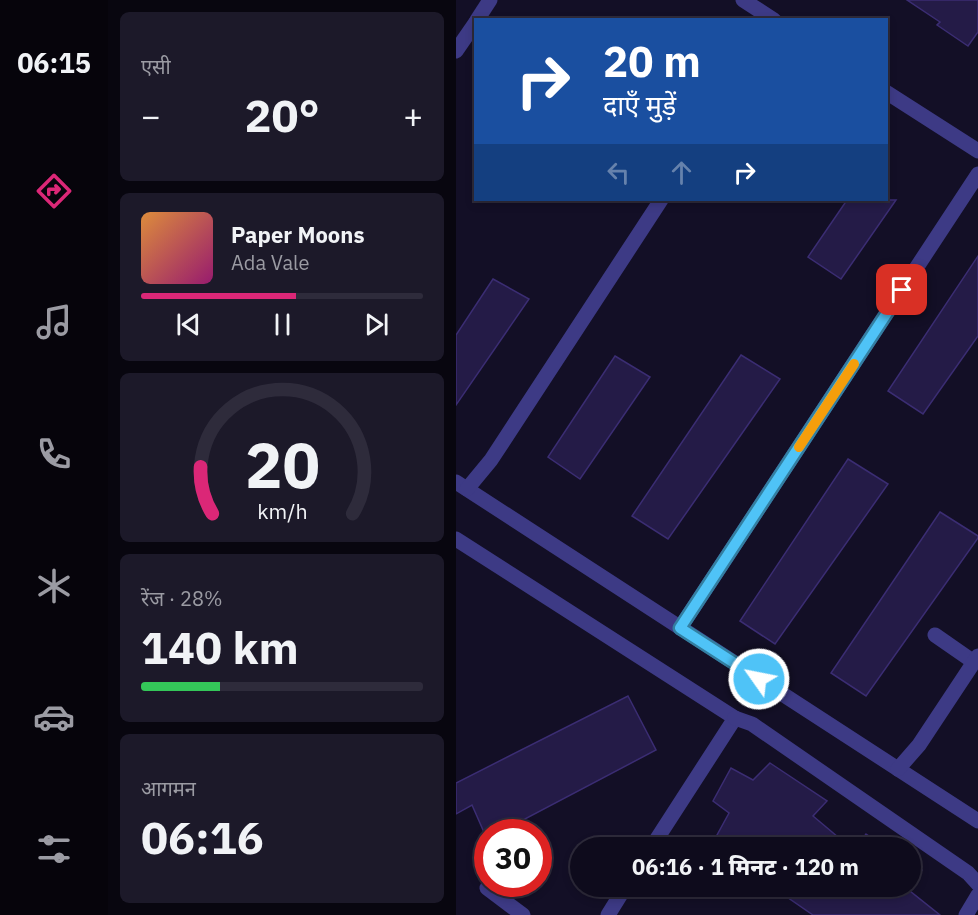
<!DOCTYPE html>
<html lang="hi">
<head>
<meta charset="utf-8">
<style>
  :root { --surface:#0e0b1c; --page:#1c1929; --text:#f1f3f6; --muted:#9b9ba3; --line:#2e2b3b; --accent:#db2777 }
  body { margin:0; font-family:"IBM Plex Sans","Noto Sans Devanagari",sans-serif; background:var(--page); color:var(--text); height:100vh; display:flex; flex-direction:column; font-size:22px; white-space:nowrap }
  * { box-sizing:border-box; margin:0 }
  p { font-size:20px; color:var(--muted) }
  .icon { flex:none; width:33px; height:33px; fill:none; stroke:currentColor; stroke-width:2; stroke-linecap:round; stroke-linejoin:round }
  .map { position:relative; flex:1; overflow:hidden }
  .panel { display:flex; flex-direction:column; gap:12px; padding:12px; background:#08060f; width:348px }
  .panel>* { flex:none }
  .guide { position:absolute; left:18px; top:18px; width:414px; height:183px; border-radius:0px; box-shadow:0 3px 9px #0003,0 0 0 2px var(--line); background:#1a4fa0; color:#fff; overflow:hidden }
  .speed { position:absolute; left:18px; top:819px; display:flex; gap:12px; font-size:30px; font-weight:700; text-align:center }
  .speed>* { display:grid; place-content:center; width:78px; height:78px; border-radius:50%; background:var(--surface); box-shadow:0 3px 9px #0003,0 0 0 2px var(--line); line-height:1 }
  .speed .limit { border:9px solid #d22; background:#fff; color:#111 }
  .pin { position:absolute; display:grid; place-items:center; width:51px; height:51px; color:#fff; margin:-26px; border-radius:12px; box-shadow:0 3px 9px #0006 }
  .me { position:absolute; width:66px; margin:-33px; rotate:303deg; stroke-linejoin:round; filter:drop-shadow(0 0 4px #0008) }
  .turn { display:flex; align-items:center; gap:21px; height:126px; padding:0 30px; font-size:27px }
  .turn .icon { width:78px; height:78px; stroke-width:2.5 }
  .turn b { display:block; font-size:42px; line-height:51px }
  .lanes { display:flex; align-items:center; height:57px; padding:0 30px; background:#0003; justify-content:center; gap:30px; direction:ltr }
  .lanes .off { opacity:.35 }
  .big { font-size:45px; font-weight:800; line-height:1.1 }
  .panel .card { flex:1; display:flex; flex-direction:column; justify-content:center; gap:9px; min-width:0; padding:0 21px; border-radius:9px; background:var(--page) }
  .panel .dial { align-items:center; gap:0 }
  .dial svg { height:156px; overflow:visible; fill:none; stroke:var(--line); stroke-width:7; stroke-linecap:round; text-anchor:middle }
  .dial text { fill:var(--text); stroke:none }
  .song { display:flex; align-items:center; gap:18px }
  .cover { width:72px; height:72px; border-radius:9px; background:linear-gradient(135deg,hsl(30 70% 55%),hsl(320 70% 35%)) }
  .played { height:6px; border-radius:3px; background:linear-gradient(90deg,var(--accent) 55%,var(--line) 55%) }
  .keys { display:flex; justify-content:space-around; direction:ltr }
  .heat { display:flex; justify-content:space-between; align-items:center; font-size:33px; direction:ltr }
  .charge { height:9px; border-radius:4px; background:linear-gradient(90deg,#34c759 28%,var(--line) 0) }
  .trip { position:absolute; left:114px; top:837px; width:351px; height:60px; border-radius:30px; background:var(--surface); box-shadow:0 3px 9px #0003,0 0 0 2px var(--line); font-weight:800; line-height:60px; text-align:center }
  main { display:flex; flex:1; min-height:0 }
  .menu { display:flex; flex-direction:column; width:108px; justify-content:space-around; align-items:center; background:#06040b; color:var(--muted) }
  .menu .icon { width:42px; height:42px }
  .menu .current { color:var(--accent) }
  .menu b { font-size:27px; color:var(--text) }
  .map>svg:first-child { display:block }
  .building { fill:#241b47; stroke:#3b2d73; stroke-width:1.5 }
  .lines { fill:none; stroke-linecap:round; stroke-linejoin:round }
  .street { stroke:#3d3a85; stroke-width:15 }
  .route-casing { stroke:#337fa1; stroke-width:15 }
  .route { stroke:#4fc3f7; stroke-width:10 }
  .slow { stroke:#f59e0b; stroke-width:10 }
</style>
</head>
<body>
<main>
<nav class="menu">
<b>06:15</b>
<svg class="icon current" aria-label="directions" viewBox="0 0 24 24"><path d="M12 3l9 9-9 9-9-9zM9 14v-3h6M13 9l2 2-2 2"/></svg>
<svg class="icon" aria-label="music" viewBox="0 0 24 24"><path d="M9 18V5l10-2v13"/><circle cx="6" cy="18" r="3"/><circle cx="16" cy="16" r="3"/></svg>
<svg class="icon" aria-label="phone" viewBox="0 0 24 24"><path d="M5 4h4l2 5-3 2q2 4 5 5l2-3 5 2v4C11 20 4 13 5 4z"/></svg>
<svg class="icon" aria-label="climate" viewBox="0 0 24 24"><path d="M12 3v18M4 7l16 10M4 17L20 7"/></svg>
<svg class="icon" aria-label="car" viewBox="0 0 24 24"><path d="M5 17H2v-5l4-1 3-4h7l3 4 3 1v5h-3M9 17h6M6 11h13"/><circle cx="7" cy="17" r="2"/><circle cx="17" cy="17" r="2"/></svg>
<svg class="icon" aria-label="filters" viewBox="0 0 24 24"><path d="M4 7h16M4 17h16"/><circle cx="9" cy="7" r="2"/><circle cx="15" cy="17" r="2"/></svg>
</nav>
<section class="panel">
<div class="card"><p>एसी</p>
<div class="heat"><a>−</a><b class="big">20°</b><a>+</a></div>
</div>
<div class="card">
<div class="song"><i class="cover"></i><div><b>Paper Moons</b><p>Ada Vale</p></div></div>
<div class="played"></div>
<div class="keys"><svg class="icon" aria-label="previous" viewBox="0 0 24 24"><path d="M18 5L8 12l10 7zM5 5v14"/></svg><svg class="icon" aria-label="pause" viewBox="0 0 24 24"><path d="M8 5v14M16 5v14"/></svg><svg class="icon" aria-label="next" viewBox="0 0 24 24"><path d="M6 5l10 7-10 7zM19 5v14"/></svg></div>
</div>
<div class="card dial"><svg viewBox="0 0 100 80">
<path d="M14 69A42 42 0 1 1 86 69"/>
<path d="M14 69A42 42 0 0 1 8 45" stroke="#db2777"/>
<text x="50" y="56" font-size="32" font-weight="700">20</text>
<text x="50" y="72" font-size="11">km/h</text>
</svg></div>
<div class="card"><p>रेंज · 28%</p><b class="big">140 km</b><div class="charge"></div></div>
<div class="card"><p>आगमन</p><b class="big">06:16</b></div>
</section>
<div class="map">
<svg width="522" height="915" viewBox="0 0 522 915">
  <rect width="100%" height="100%" fill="#130f26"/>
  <g class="building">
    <polygon points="451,0 522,0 522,32 512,46 481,25 484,22"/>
    <polygon points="391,200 440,200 385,279 352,257"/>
    <polygon points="522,256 522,336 467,414 432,391"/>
    <polygon points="37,279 73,299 0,405 0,335"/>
    <polygon points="285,355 324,379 212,539 176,516"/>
    <polygon points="159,356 194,377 124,479 92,457"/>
    <polygon points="392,459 432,484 319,644 284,621"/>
    <polygon points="484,512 522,536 522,538 410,696 375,673"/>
    <polygon points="172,696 200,750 44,832 32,832 31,839 16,805 0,814 0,783"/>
    <polygon points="314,763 371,801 357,816 395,848 258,848 255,846 273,813 257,801 275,768 297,780"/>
    <polygon points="410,834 431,848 400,848"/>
    <polygon points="454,863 466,870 454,891 484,915 357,915 315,886 454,886"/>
  </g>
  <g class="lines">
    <g class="street">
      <polyline points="287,0 318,20"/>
      <polyline points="21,20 34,0"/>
      <polyline points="0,51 20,22"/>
      <polyline points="430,92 522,151"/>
      <polyline points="0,482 522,821"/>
      <polyline points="11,489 35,460 205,200"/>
      <polyline points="0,539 279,718 195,848"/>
      <polyline points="224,628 522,174"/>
      <polyline points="479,635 518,662"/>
      <polyline points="279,718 296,724 512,873 522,884"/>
      <polyline points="442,769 463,745 522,656"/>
      <polyline points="31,888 67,915"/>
      <polyline points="152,915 170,886"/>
      <polyline points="510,915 522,895"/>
    </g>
  </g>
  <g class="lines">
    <defs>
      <polyline id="route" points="303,679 224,628 446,290"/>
    </defs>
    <use href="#route" class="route-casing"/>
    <use href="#route" class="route"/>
    <polyline class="slow" points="343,447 398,364"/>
  </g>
</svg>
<div class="speed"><div class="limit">30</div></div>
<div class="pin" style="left:446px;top:290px;background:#d93025"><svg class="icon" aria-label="arrive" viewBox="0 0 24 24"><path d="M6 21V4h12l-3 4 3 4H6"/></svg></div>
<svg class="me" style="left:303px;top:679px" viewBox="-20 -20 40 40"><circle r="17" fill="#4fc3f7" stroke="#fff" stroke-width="3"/><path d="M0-11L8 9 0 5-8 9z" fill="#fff"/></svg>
<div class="trip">06:16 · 1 मिनट · 120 m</div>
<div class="guide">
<div class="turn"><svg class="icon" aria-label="right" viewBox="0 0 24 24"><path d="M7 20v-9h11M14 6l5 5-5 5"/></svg><div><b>20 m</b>दाएँ मुड़ें</div></div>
<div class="lanes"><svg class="icon off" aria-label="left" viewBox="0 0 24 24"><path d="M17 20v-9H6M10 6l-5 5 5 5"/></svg><svg class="icon off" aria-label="ahead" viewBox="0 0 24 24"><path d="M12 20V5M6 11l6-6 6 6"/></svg><svg class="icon" aria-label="right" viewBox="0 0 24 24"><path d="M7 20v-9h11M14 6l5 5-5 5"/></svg></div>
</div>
</div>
</main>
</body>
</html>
